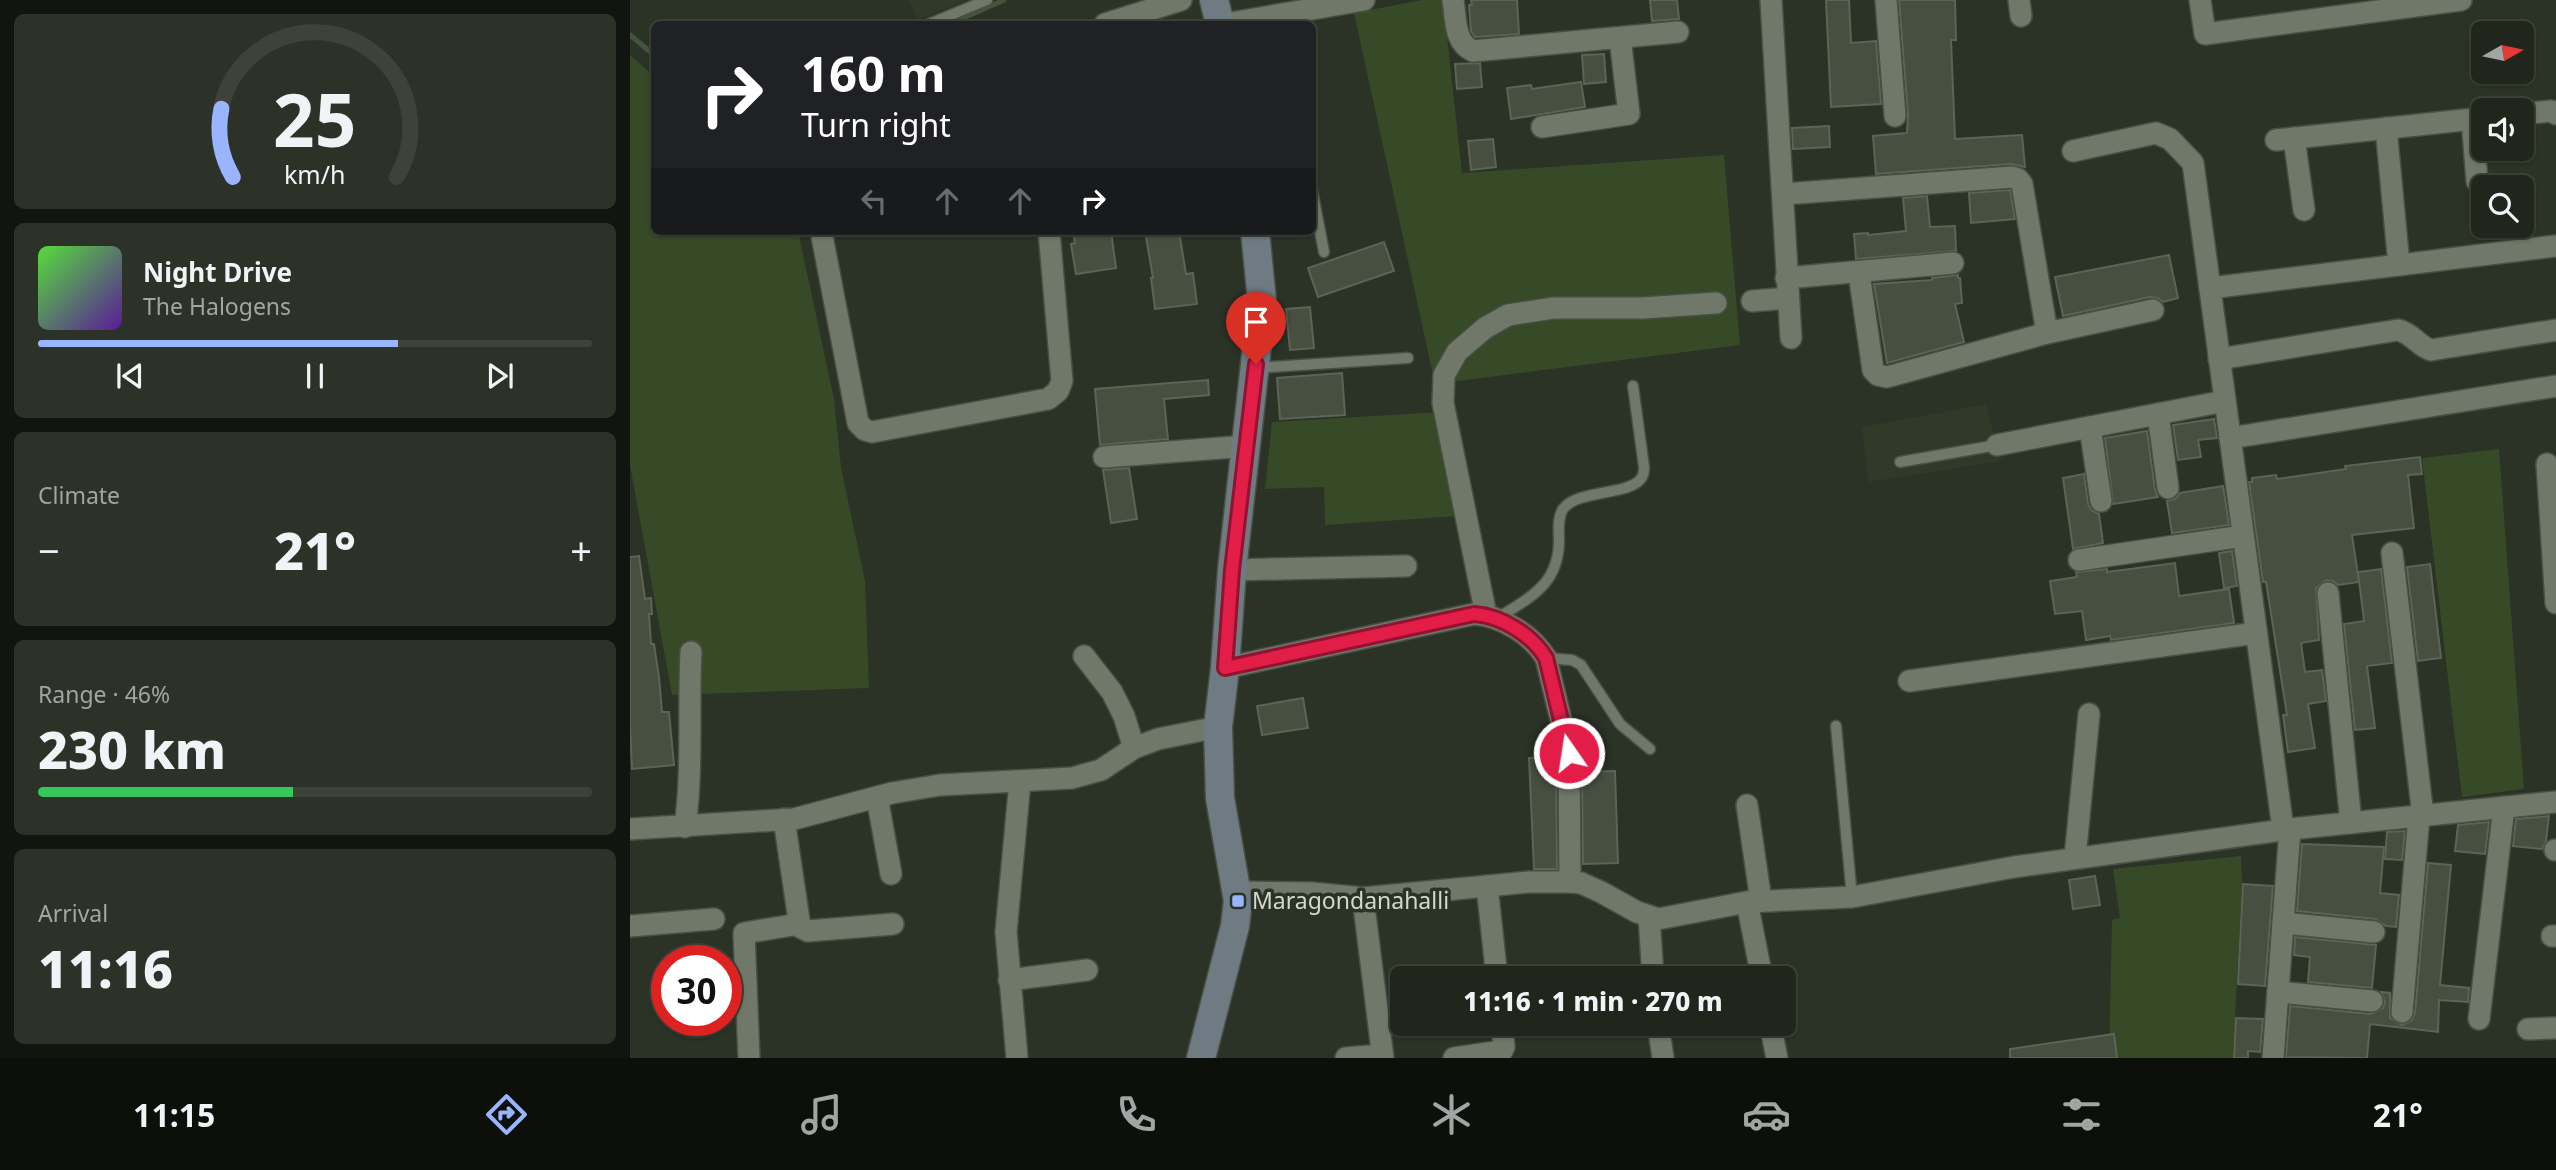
<!DOCTYPE html>
<html lang="en">
<head>
<meta charset="utf-8">
<style>
  :root { --surface:#20261c; --page:#2d3229; --text:#f1f3f6; --muted:#a2a5a3; --line:#3d433b; --accent:#99b5fd }
  body { margin:0; font-family:"Noto Sans",sans-serif; background:var(--page); color:var(--text); height:100vh; display:flex; flex-direction:column; font-size:26px; white-space:nowrap }
  * { box-sizing:border-box; margin:0 }
  p { font-size:23px; color:var(--muted) }
  .icon { flex:none; width:38px; height:38px; fill:none; stroke:currentColor; stroke-width:2; stroke-linecap:round; stroke-linejoin:round }
  .map { position:relative; flex:1; overflow:hidden }
  .drawer { display:flex; flex-direction:column; gap:14px; padding:14px; background:#12150f; width:630px }
  .drawer>* { flex:none }
  .banner { position:absolute; left:21px; top:21px; width:665px; height:214px; border-radius:10px; box-shadow:0 2px 5px #0004,0 0 0 2px var(--line); background:#202124; color:#fff; overflow:hidden }
  .needle { width:46px; rotate:81deg }
  .fabs { position:absolute; left:1841px; top:21px; display:grid; gap:14px }
  .fabs a { display:grid; place-items:center; width:63px; height:63px; border-radius:10px; background:var(--surface); box-shadow:0 2px 5px #0004,0 0 0 2px var(--line); font-size:35px }
  .speed { position:absolute; left:21px; top:945px; display:flex; gap:14px; font-size:35px; font-weight:700; text-align:center }
  .speed>* { display:grid; place-content:center; width:91px; height:91px; border-radius:50%; background:var(--surface); box-shadow:0 2px 5px #0004,0 0 0 2px var(--line); line-height:1 }
  .speed .limit { border:10px solid #d22; background:#fff; color:#111 }
  .pin { position:absolute; display:grid; place-items:center; width:60px; height:60px; color:#fff; margin:-72px -30px; border-radius:50% 50% 50% 0; rotate:-45deg; box-shadow:0 0 7px #0007 }
  .pin .icon { rotate:45deg }
  .me { position:absolute; width:77px; margin:-38px; rotate:347deg; stroke-linejoin:round; filter:drop-shadow(0 0 5px #0008) }
  .turn { display:flex; align-items:center; gap:24px; height:147px; padding:0 35px; font-size:32px }
  .turn .icon { width:91px; height:91px; stroke-width:2.5 }
  .turn b { display:block; font-size:49px; line-height:60px }
  .lanes { display:flex; align-items:center; height:66px; padding:0 35px; background:#0003; justify-content:center; gap:35px; direction:ltr }
  .lanes .off { opacity:.35 }
  .big { font-size:52px; font-weight:800; line-height:1.1 }
  .drawer .card { flex:1; display:flex; flex-direction:column; justify-content:center; gap:10px; min-width:0; padding:0 24px; border-radius:10px; background:var(--page) }
  .drawer .dial { align-items:center; gap:0 }
  .dial svg { height:182px; overflow:visible; fill:none; stroke:var(--line); stroke-width:7; stroke-linecap:round; text-anchor:middle }
  .dial text { fill:var(--text); stroke:none }
  .song { display:flex; align-items:center; gap:21px }
  .cover { width:84px; height:84px; border-radius:10px; background:linear-gradient(135deg,hsl(110 70% 55%),hsl(270 70% 35%)) }
  .played { height:7px; border-radius:4px; background:linear-gradient(90deg,var(--accent) 65%,var(--line) 65%) }
  .keys { display:flex; justify-content:space-around; direction:ltr }
  .heat { display:flex; justify-content:space-between; align-items:center; font-size:38px; direction:ltr }
  .charge { height:10px; border-radius:5px; background:linear-gradient(90deg,#34c759 46%,var(--line) 0) }
  .trip { position:absolute; left:760px; top:966px; width:406px; height:70px; border-radius:10px; background:var(--surface); box-shadow:0 2px 5px #0004,0 0 0 2px var(--line); font-weight:800; line-height:70px; text-align:center }
  .dock { display:flex; height:112px; justify-content:space-around; align-items:center; background:#0d0f0b; color:var(--muted) }
  .dock .icon { width:49px; height:49px }
  .dock .current { color:var(--accent) }
  .dock b { font-size:32px; color:var(--text) }
  main { display:flex; flex:1; min-height:0 }
  .map>svg:first-child { display:block }
  .built { fill:#2f3a28 }
  .green { fill:#364a27 }
  .lines { fill:none; stroke-linecap:round; stroke-linejoin:round }
  .stream { stroke:#46543e; stroke-width:5 }
  .building { fill:#474f41; stroke:#5c6456; stroke-width:2 }
  .service-casing { stroke:#494f44; stroke-width:13 }
  .minor-casing { stroke:#494f44; stroke-width:24 }
  .secondary-casing { stroke:#494f44; stroke-width:31 }
  .service { stroke:#70786a; stroke-width:10 }
  .minor { stroke:#70786a; stroke-width:21 }
  .secondary { stroke:#6f7b83; stroke-width:28 }
  .route-casing { stroke:#92132f; stroke-width:18 }
  .route { stroke:#e11d48; stroke-width:12 }
  .poi-dot { fill:#99b5fd; stroke:#2b3226; stroke-width:2.5 }
  .labels { text-anchor:middle; stroke-width:7; stroke-linejoin:round; paint-order:stroke }
  .poi-label { font-size:23px; fill:#d3d8d0; stroke:#2b3226; text-anchor:start }
</style>
</head>
<body>
<main>
<section class="drawer">
<div class="card dial"><svg viewBox="0 0 100 80">
<path d="M14 69A42 42 0 1 1 86 69"/>
<path d="M14 69A42 42 0 0 1 9 39" stroke="#99b5fd"/>
<text x="50" y="56" font-size="32" font-weight="700">25</text>
<text x="50" y="72" font-size="11">km/h</text>
</svg></div>
<div class="card">
<div class="song"><i class="cover"></i><div><b>Night Drive</b><p>The Halogens</p></div></div>
<div class="played"></div>
<div class="keys"><svg class="icon" aria-label="previous" viewBox="0 0 24 24"><path d="M18 5L8 12l10 7zM5 5v14"/></svg><svg class="icon" aria-label="pause" viewBox="0 0 24 24"><path d="M8 5v14M16 5v14"/></svg><svg class="icon" aria-label="next" viewBox="0 0 24 24"><path d="M6 5l10 7-10 7zM19 5v14"/></svg></div>
</div>
<div class="card"><p>Climate</p>
<div class="heat"><a>−</a><b class="big">21°</b><a>+</a></div>
</div>
<div class="card"><p>Range · 46%</p><b class="big">230 km</b><div class="charge"></div></div>
<div class="card"><p>Arrival</p><b class="big">11:16</b></div>
</section>
<div class="map">
<svg width="1926" height="1058" viewBox="0 0 1926 1058">
  <rect width="100%" height="100%" fill="#2b3226"/>
  <g class="built">
    <polygon points="279,0 336,0 288,20"/>
    <polygon points="1356,404 1371,461 1238,482 1232,427"/>
  </g>
  <g class="green">
    <polygon points="792,0 813,0 832,173 1094,155 1110,345 805,384 724,13"/>
    <polygon points="0,55 24,76 24,231 168,231 204,399 211,467 235,581 239,688 42,695 0,465"/>
    <polygon points="812,412 830,516 695,525 694,487 635,489 642,422"/>
    <polygon points="1869,449 1894,789 1832,797 1792,458"/>
    <polygon points="1611,856 1612,883 1603,1058 1479,1058 1482,920 1490,918 1483,869"/>
  </g>
  <g class="lines">
    <g class="stream">
      <polyline points="320,24 374,0"/>
      <polyline points="0,35 24,55"/>
    </g>
  </g>
  <g class="building">
    <polygon points="841,0 887,0 889,34 845,37 841,31 839,5 842,5"/>
    <polygon points="1020,0 1047,0 1049,19 1022,21"/>
    <polygon points="1196,0 1219,0 1221,43 1246,41 1251,104 1201,107"/>
    <polygon points="1269,0 1325,0 1326,40 1321,40 1325,139 1392,135 1395,167 1381,164 1246,174 1243,136 1277,133 1278,115"/>
    <polygon points="974,54 976,82 954,84 952,55"/>
    <polygon points="850,63 852,87 827,89 825,64"/>
    <polygon points="951,82 955,107 881,119 877,88 901,85 902,89"/>
    <polygon points="1199,126 1200,147 1163,149 1162,128"/>
    <polygon points="863,139 866,167 841,170 838,141"/>
    <polygon points="1380,190 1385,219 1341,223 1339,193"/>
    <polygon points="1297,196 1300,227 1325,226 1326,251 1226,259 1224,234 1238,233 1238,235 1276,231 1273,198"/>
    <polygon points="443,231 481,231 486,268 446,274 441,244 445,243"/>
    <polygon points="515,231 549,231 556,274 563,273 567,304 525,309 521,278 523,278"/>
    <polygon points="754,242 764,271 688,297 678,268"/>
    <polygon points="1539,255 1548,298 1533,302 1528,298 1520,297 1433,316 1425,277"/>
    <polygon points="1328,275 1328,278 1330,278 1332,303 1325,304 1334,342 1257,363 1244,284 1302,280 1302,278"/>
    <polygon points="680,307 684,348 660,350 656,309"/>
    <polygon points="712,373 715,415 650,419 647,378"/>
    <polygon points="578,380 579,395 534,399 538,439 470,445 465,389"/>
    <polygon points="1584,419 1587,438 1568,440 1571,457 1548,460 1543,425"/>
    <polygon points="1517,431 1525,490 1528,497 1483,504 1475,438"/>
    <polygon points="1790,457 1792,474 1778,475 1784,528 1722,535 1729,582 1708,585 1703,581 1696,580 1686,588 1689,640 1671,643 1675,672 1692,670 1696,701 1678,704 1685,748 1658,752 1653,715 1657,715 1636,582 1633,582 1619,482 1622,482 1622,478 1646,475 1647,479 1716,469 1715,466"/>
    <polygon points="499,468 507,519 481,523 473,470"/>
    <polygon points="1454,474 1458,504 1461,510 1469,514 1473,543 1443,549 1433,478"/>
    <polygon points="1593,486 1599,525 1542,533 1537,501 1545,499 1550,493"/>
    <polygon points="1602,551 1607,586 1594,588 1589,553"/>
    <polygon points="9,556 15,599 21,598 22,614 19,614 21,644 24,644 29,677 32,712 39,712 44,765 2,769 0,725 0,557"/>
    <polygon points="1545,563 1549,596 1599,589 1604,623 1481,640 1480,636 1456,640 1452,611 1425,614 1420,581 1447,577 1446,572 1477,569 1477,572"/>
    <polygon points="1800,564 1811,658 1788,661 1777,567"/>
    <polygon points="1751,569 1762,663 1737,666 1745,728 1725,730 1714,624 1734,621 1728,572"/>
    <polygon points="673,698 678,728 632,735 627,706"/>
    <polygon points="926,757 927,869 904,869 899,758"/>
    <polygon points="985,771 988,863 953,864 952,772"/>
    <polygon points="1919,816 1916,841 1912,849 1883,846 1886,819"/>
    <polygon points="1859,822 1855,854 1825,851 1828,825"/>
    <polygon points="1775,831 1772,860 1755,859 1757,832"/>
    <polygon points="1672,844 1754,847 1750,893 1769,895 1766,927 1756,926 1745,919 1667,911"/>
    <polygon points="1798,863 1821,865 1810,985 1839,988 1838,1002 1809,1000 1808,1032 1740,1024 1737,1058 1656,1057 1660,1006 1741,1014 1753,1008 1755,1002 1751,992 1760,993 1760,1018 1772,1025 1782,1020 1785,1013"/>
    <polygon points="1465,876 1470,905 1443,909 1439,880"/>
    <polygon points="1613,884 1643,886 1635,986 1608,984"/>
    <polygon points="1665,937 1746,945 1742,988 1678,982 1680,957 1664,955"/>
    <polygon points="1606,1018 1633,1019 1630,1052 1618,1051 1618,1058 1604,1058"/>
    <polygon points="1484,1034 1487,1058 1380,1058 1380,1049"/>
  </g>
  <g class="lines">
    <defs>
      <g id="service">
        <polyline points="299,24 357,0"/>
        <polyline points="682,190 694,252"/>
        <polyline points="626,368 778,358"/>
        <polyline points="1270,462 1367,445"/>
        <path d="M 868,618 C 900,597 928,585 929,542 C 929,532 927,518 933,509 C 947,489 1002,496 1012,477 C 1014,474 1014,470 1014,467 L 1003,386"/>
        <polyline points="916,658 942,660 951,665 990,724 1020,749"/>
        <polyline points="1206,726 1222,897"/>
      </g>
      <g id="minor">
        <path d="M 823,0 C 826,18 824,43 843,51 L 1048,32"/>
        <polyline points="1141,0 1161,338"/>
        <polyline points="1256,0 1265,116"/>
        <polyline points="1389,0 1391,16"/>
        <polyline points="1570,0 1575,34 1831,0"/>
        <polyline points="475,24 551,0"/>
        <polyline points="595,24 734,0"/>
        <polyline points="1892,114 1921,111 1926,114"/>
        <polyline points="1842,119 1847,181"/>
        <polyline points="912,127 999,114 990,38"/>
        <polyline points="1756,128 1769,265"/>
        <polyline points="1664,138 1674,210"/>
        <polyline points="1646,140 1853,118"/>
        <polyline points="1443,151 1526,133 1540,139 1563,163 1653,829"/>
        <polyline points="1154,194 1382,177 1388,179 1392,184 1417,333"/>
        <polyline points="191,231 228,423 235,430 242,432 418,399 428,391 432,381 419,231"/>
        <polyline points="1229,273 1243,370 1248,375 1257,377 1417,333 1523,310"/>
        <polyline points="1156,278 1323,263"/>
        <polyline points="1580,288 1926,246"/>
        <polyline points="1122,301 1158,298"/>
        <path d="M 1589,359 L 1768,330 C 1782,333 1788,346 1801,350 L 1926,330"/>
        <polyline points="1528,414 1538,488"/>
        <polyline points="1460,427 1471,501"/>
        <polyline points="1600,438 1926,386"/>
        <polyline points="1367,445 1595,401"/>
        <polyline points="474,457 617,446"/>
        <polyline points="1917,464 1926,603"/>
        <polyline points="1762,553 1793,816"/>
        <polyline points="1449,560 1613,536"/>
        <polyline points="602,570 776,566"/>
        <polyline points="1698,593 1721,823"/>
        <polyline points="856,615 813,403 814,375 827,352 855,328 878,315 923,308 1013,308 1086,303"/>
        <polyline points="454,656 482,692 494,716 504,748"/>
        <path d="M 595,668 L 844,614 C 872,616 902,635 916,658 L 939,753 L 940,882"/>
        <polyline points="1279,681 1626,633"/>
        <polyline points="247,797 261,874"/>
        <polyline points="1117,805 1131,901"/>
        <polyline points="154,819 170,927 178,931 263,924"/>
        <path d="M 55,827 C 63,769 58,710 61,652"/>
        <polyline points="0,829 164,819 262,793 310,785 442,778 471,770 504,748 528,739 588,727"/>
        <polyline points="1660,829 1926,802"/>
        <polyline points="1925,850 1926,850"/>
        <polyline points="1445,858 1459,714"/>
        <polyline points="857,886 867,978"/>
        <polyline points="606,892 682,893 733,898 899,882 940,882 951,883 971,892 1007,912 1028,919 1117,902 1222,897 1384,867 1660,829 1643,1058"/>
        <polyline points="733,898 753,1058"/>
        <polyline points="1117,902 1132,978"/>
        <polyline points="1019,916 1023,978"/>
        <polyline points="1653,923 1744,932"/>
        <polyline points="0,926 84,919"/>
        <polyline points="1922,936 1926,936"/>
        <polyline points="379,980 457,970"/>
        <polyline points="1648,992 1742,1001"/>
        <polyline points="1772,1012 1789,816"/>
        <polyline points="1849,1019 1874,807"/>
        <polyline points="1028,1024 1033,1058"/>
        <polyline points="1140,1024 1147,1058"/>
        <polyline points="1898,1029 1926,1028"/>
        <polyline points="119,1058 114,933 169,924"/>
        <polyline points="387,1058 376,932 390,781"/>
        <polyline points="716,1058 752,1055"/>
        <polyline points="824,1058 872,1051 874,1047 872,1024"/>
      </g>
      <g id="secondary">
        <polyline points="584,0 590,24"/>
        <polyline points="571,1058 605,926 608,901 590,798 588,727 595,668 602,570 632,301 625,231"/>
      </g>
    </defs>
    <use href="#service" class="service-casing"/>
    <use href="#minor" class="minor-casing"/>
    <use href="#secondary" class="secondary-casing"/>
    <use href="#service" class="service"/>
    <use href="#minor" class="minor"/>
    <use href="#secondary" class="secondary"/>
  </g>
  <g class="lines">
    <defs>
      <path id="route" d="M 626,364 L 602,570 L 595,668 L 844,614 C 872,616 902,635 916,658 L 939,753"/>
    </defs>
    <use href="#route" class="route-casing"/>
    <use href="#route" class="route"/>
  </g>
  <rect class="poi-dot" x="601" y="894" width="14" height="14" rx="3.5"/>
  <g class="labels">
    <g class="poi-label">
      <text x="622" y="909">Maragondanahalli</text>
    </g>
  </g>
</svg>
<div class="fabs">
<a><svg class="needle" viewBox="-14 -14 28 28"><path d="M0-13l5 13h-10z" fill="#e53935"/><path d="M0 13l5-13h-10z" fill="#a2a5a3"/></svg></a>
<a><svg class="icon" aria-label="sound" viewBox="0 0 24 24"><path d="M4 9h4l5-4v14l-5-4H4zM17 9q2 3 0 6"/></svg></a>
<a><svg class="icon" aria-label="search" viewBox="0 0 24 24"><circle cx="10" cy="10" r="6"/><path d="M15 15l6 6"/></svg></a>
</div>
<div class="speed"><div class="limit">30</div></div>
<div class="pin" style="left:626px;top:364px;background:#d93025"><svg class="icon" aria-label="arrive" viewBox="0 0 24 24"><path d="M6 21V4h12l-3 4 3 4H6"/></svg></div>
<svg class="me" style="left:939px;top:753px" viewBox="-20 -20 40 40"><circle r="17" fill="#e11d48" stroke="#fff" stroke-width="3"/><path d="M0-11L8 9 0 5-8 9z" fill="#fff"/></svg>
<div class="trip">11:16 · 1 min · 270 m</div>
<div class="banner">
<div class="turn"><svg class="icon" aria-label="right" viewBox="0 0 24 24"><path d="M7 20v-9h11M14 6l5 5-5 5"/></svg><div><b>160 m</b>Turn right</div></div>
<div class="lanes"><svg class="icon off" aria-label="left" viewBox="0 0 24 24"><path d="M17 20v-9H6M10 6l-5 5 5 5"/></svg><svg class="icon off" aria-label="ahead" viewBox="0 0 24 24"><path d="M12 20V5M6 11l6-6 6 6"/></svg><svg class="icon off" aria-label="ahead" viewBox="0 0 24 24"><path d="M12 20V5M6 11l6-6 6 6"/></svg><svg class="icon" aria-label="right" viewBox="0 0 24 24"><path d="M7 20v-9h11M14 6l5 5-5 5"/></svg></div>
</div>
</div>
</main>
<nav class="dock">
<b>11:15</b>
<svg class="icon current" aria-label="directions" viewBox="0 0 24 24"><path d="M12 3l9 9-9 9-9-9zM9 14v-3h6M13 9l2 2-2 2"/></svg>
<svg class="icon" aria-label="music" viewBox="0 0 24 24"><path d="M9 18V5l10-2v13"/><circle cx="6" cy="18" r="3"/><circle cx="16" cy="16" r="3"/></svg>
<svg class="icon" aria-label="phone" viewBox="0 0 24 24"><path d="M5 4h4l2 5-3 2q2 4 5 5l2-3 5 2v4C11 20 4 13 5 4z"/></svg>
<svg class="icon" aria-label="climate" viewBox="0 0 24 24"><path d="M12 3v18M4 7l16 10M4 17L20 7"/></svg>
<svg class="icon" aria-label="car" viewBox="0 0 24 24"><path d="M5 17H2v-5l4-1 3-4h7l3 4 3 1v5h-3M9 17h6M6 11h13"/><circle cx="7" cy="17" r="2"/><circle cx="17" cy="17" r="2"/></svg>
<svg class="icon" aria-label="filters" viewBox="0 0 24 24"><path d="M4 7h16M4 17h16"/><circle cx="9" cy="7" r="2"/><circle cx="15" cy="17" r="2"/></svg>
<b>21°</b>
</nav>
</body>
</html>
